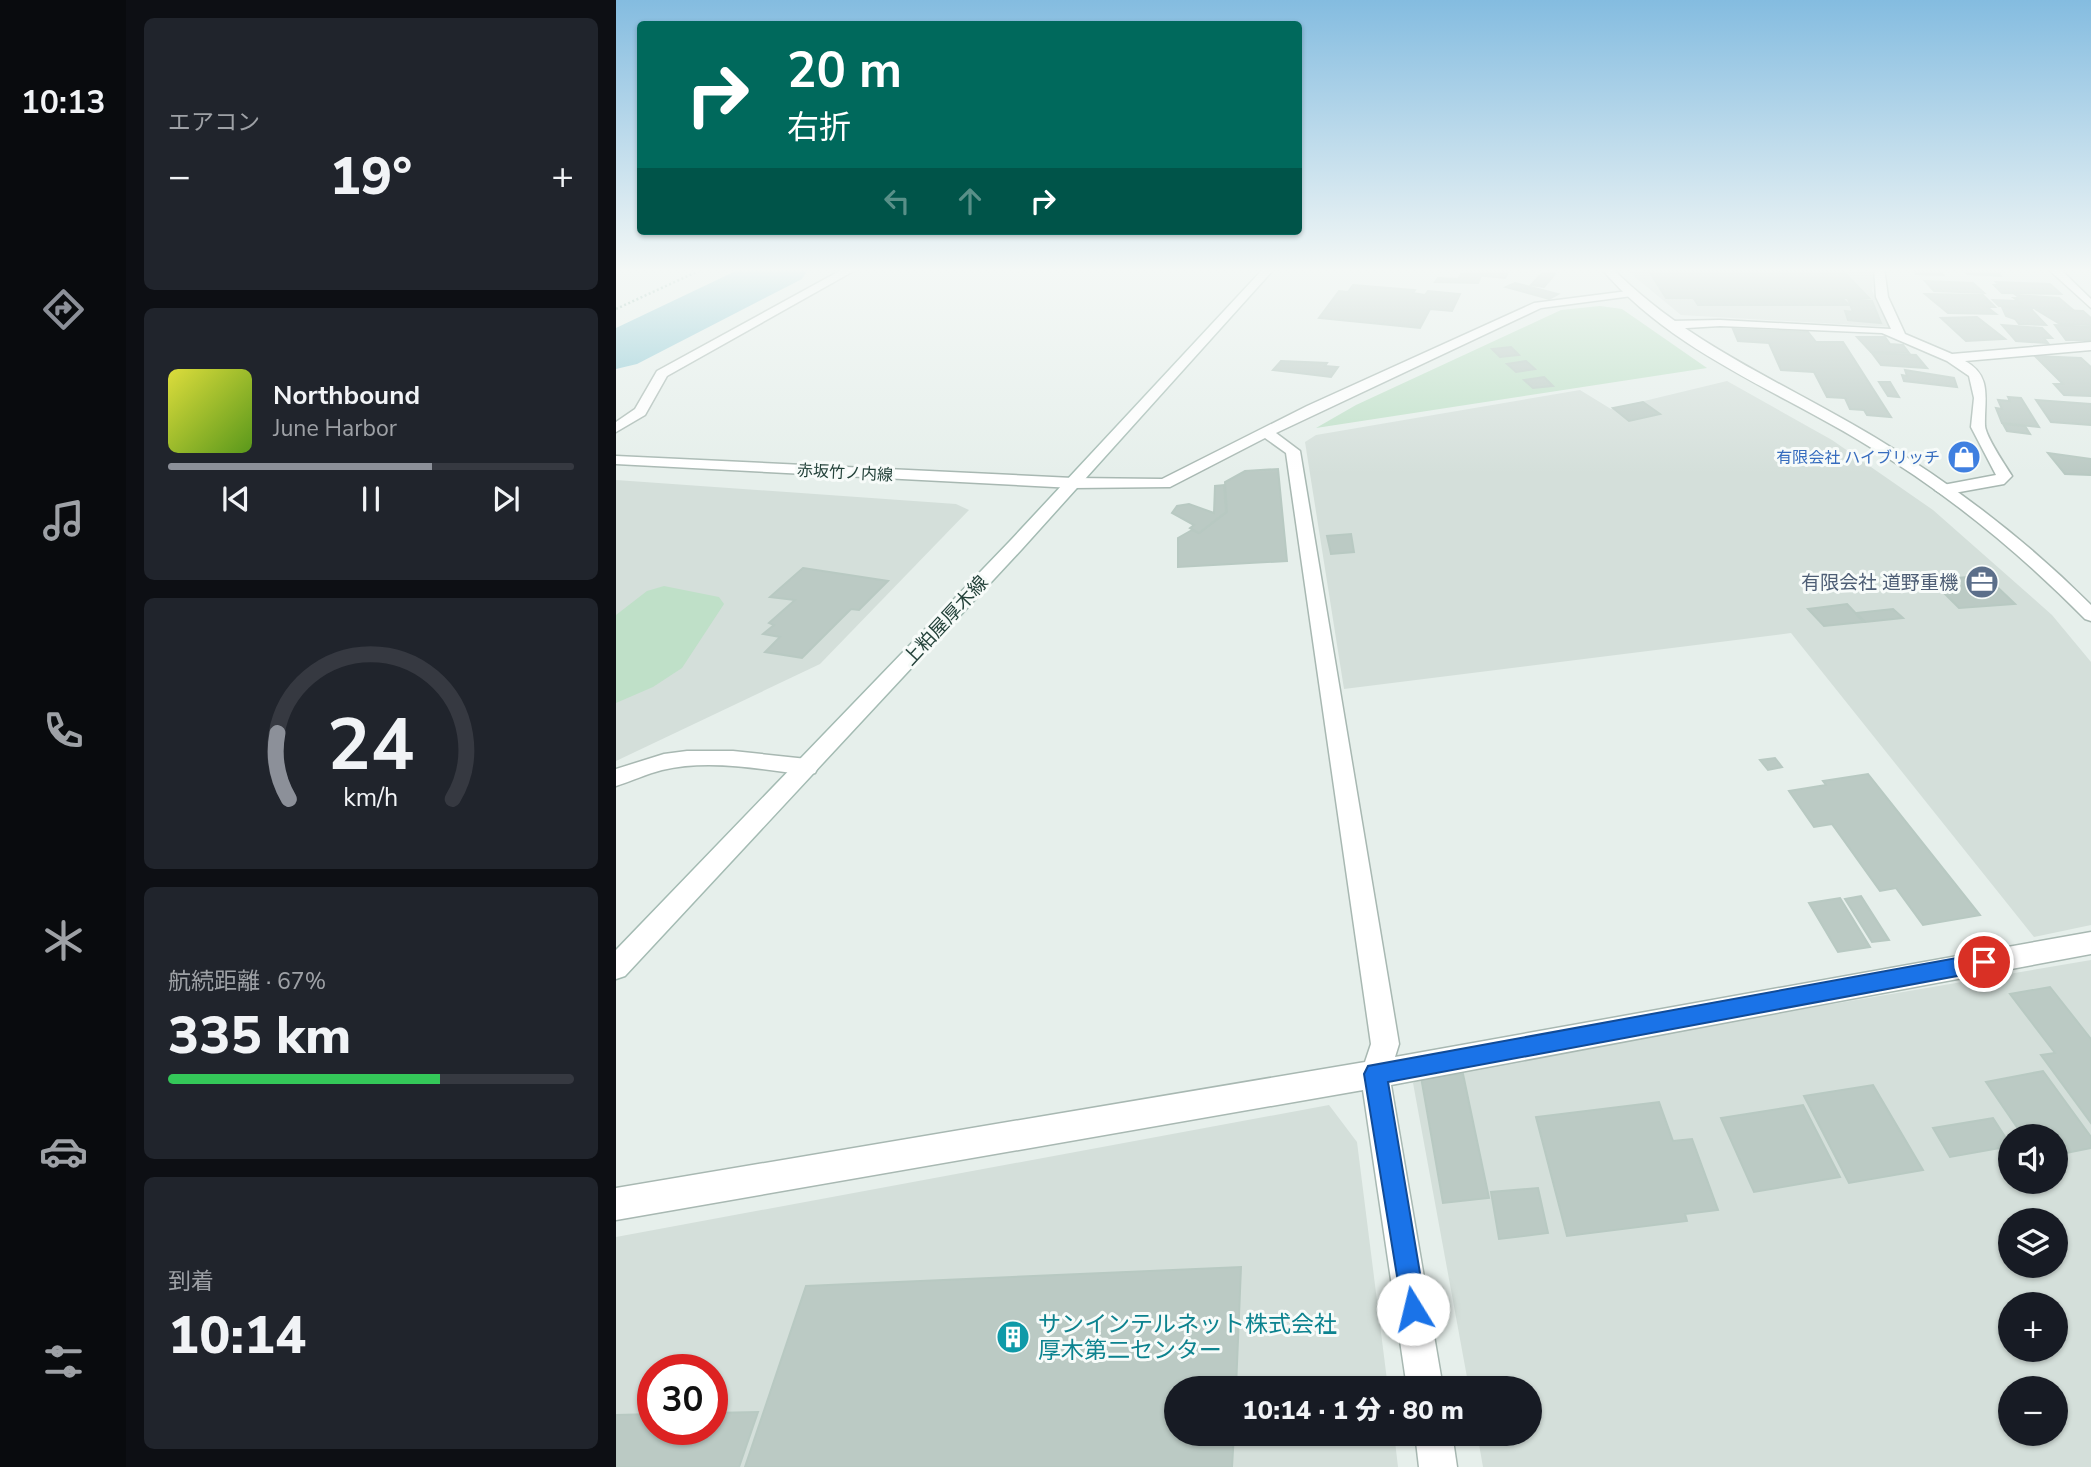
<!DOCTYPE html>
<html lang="ja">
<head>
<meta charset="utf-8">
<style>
  :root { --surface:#171b24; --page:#20242c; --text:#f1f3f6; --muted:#9ea1a6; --line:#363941; --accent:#8c9099 }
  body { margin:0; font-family:"Nunito Sans","Noto Sans JP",sans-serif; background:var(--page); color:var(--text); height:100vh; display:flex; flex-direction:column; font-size:26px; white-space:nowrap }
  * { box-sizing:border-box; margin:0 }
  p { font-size:23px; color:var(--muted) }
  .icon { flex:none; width:38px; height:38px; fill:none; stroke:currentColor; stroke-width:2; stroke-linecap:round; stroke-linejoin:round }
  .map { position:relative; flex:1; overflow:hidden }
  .drawer { display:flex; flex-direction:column; gap:18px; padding:18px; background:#0d0f14; width:490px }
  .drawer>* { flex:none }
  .hud { position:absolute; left:21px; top:21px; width:665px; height:214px; border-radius:7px; box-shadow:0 2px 5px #0004; background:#00695c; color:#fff; overflow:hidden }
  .controls { position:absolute; left:1382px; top:1124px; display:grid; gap:14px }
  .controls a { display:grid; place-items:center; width:70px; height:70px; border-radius:50%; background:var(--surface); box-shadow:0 2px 5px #0004; font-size:35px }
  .speed { position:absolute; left:21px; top:1354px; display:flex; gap:14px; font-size:35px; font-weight:700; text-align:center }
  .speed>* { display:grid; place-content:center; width:91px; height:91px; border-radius:50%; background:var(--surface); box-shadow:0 2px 5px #0004; line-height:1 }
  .speed .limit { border:10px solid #d22; background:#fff; color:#111 }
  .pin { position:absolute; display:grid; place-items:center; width:60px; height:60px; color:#fff; margin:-30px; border:4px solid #fff; border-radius:50%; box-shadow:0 2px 7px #0007 }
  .me { position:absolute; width:77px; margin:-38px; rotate:351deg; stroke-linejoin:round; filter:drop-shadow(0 0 5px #0008) }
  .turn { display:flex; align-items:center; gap:24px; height:147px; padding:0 35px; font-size:32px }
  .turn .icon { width:91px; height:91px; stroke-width:2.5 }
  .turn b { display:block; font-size:49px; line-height:60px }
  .lanes { display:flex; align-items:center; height:66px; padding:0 35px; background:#0003; justify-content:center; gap:35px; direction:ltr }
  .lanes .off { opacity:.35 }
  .big { font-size:52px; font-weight:800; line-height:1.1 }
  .drawer .card { flex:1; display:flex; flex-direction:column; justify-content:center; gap:10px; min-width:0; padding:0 24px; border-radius:10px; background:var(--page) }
  .drawer .dial { align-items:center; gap:0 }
  .dial svg { height:182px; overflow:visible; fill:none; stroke:var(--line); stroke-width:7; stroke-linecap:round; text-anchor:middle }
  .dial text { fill:var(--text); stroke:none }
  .song { display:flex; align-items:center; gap:21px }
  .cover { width:84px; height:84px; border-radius:10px; background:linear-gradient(135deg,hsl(60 70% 55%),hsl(90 70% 35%)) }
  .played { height:7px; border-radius:4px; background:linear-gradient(90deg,var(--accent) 65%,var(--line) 65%) }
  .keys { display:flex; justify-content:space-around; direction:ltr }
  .heat { display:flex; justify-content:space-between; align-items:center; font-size:38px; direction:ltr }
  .charge { height:10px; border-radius:5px; background:linear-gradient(90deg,#34c759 67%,var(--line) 0) }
  .trip { position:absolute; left:548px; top:1376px; width:378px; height:70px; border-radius:35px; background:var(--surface); box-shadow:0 2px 5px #0004; font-weight:800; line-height:70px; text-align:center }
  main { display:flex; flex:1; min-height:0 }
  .dock { display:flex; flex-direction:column; width:126px; justify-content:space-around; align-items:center; background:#090b0e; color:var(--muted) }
  .dock .icon { width:49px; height:49px }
  .dock .current { color:var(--accent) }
  .dock b { font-size:32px; color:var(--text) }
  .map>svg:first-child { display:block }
  .built { fill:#d4dfda; fill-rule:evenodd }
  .green { fill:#bfe0c8 }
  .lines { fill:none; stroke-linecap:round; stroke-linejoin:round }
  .river { fill:#8ec9d4; fill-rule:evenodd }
  .building { fill:#bbcac4; stroke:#b8c9c2; stroke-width:2 }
  .minor-casing { stroke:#a8b8b2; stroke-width:3 }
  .tertiary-casing { stroke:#a8b8b2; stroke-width:3 }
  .secondary-casing { stroke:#a4bbb3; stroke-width:3 }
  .path { stroke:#86b3a5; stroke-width:2.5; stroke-dasharray:2 2.5; stroke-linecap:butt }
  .minor { fill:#fff; fill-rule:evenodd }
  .tertiary { fill:#fff; fill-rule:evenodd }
  .secondary { fill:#fff; fill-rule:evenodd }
  .route { fill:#1a73e8; stroke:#114b97; stroke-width:2 }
  .labels { text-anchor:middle; stroke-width:6; stroke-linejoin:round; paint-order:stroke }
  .far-shop-label { font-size:16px; fill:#366cbe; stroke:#f7fbf9; text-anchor:end }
  .far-street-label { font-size:16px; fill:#24423a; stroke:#f7fbf9 }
  .service-label { font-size:19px; fill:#4e5e75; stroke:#f7fbf9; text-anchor:end }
  .street-label { font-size:19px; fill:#24423a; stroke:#f7fbf9 }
  .near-culture-label { font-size:23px; fill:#0d838f; stroke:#f7fbf9; text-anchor:start }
</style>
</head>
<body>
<main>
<nav class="dock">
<b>10:13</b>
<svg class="icon current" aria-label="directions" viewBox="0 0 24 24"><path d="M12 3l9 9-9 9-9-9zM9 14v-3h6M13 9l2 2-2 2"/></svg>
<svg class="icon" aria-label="music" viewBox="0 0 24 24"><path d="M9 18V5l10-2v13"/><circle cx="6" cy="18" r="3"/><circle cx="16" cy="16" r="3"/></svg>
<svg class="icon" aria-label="phone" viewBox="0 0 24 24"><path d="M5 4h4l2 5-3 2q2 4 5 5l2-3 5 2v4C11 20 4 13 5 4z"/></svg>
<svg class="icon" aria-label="climate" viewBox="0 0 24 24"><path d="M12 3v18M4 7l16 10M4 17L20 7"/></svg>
<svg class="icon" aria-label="car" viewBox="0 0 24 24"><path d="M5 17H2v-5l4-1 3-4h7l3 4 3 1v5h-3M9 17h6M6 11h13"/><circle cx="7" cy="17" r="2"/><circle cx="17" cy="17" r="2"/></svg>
<svg class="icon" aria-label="filters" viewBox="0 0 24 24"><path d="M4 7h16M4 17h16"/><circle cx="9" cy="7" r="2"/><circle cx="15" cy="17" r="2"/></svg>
</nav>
<section class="drawer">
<div class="card"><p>エアコン</p>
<div class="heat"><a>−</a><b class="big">19°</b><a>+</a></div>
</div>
<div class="card">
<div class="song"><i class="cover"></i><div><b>Northbound</b><p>June Harbor</p></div></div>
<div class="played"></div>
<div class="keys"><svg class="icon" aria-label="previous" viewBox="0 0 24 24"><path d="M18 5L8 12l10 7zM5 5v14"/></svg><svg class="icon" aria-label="pause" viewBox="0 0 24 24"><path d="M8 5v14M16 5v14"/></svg><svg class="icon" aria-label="next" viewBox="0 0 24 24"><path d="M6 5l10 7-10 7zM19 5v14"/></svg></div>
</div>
<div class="card dial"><svg viewBox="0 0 100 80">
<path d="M14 69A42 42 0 1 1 86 69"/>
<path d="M14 69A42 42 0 0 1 9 40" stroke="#8c9099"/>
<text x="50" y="56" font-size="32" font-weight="700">24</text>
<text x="50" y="72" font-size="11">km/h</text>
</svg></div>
<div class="card"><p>航続距離 · 67%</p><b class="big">335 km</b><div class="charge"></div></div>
<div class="card"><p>到着</p><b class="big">10:14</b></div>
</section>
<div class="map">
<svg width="1475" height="1467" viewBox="0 0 1475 1467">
  <rect width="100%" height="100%" fill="#e6efeb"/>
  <g class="built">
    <polygon points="1014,268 1258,268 1256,291 1275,327 1065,315 1019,277"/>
    <polygon points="1111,381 1216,440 1317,510 1436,615 1475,662 1475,925 1418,937 1175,633 728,689 689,442 700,435 964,390 995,409"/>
    <polygon points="0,480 340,504 353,510 204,664 0,761"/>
    <path d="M 1475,960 L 1475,1467 L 867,1467 L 861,1433 L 914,1433 L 914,1388 L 853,1388 L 797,1083 L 811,1073 ZM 1395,1136 L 1440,1136 L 1440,1181 L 1395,1181 ZM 1395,1220 L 1440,1220 L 1440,1265 L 1395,1265 ZM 1395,1304 L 1440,1304 L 1440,1349 L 1395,1349 ZM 1395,1388 L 1440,1388 L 1440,1433 L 1395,1433 Z"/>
    <path d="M 713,1105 L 741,1142 L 772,1388 L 560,1388 L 560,1433 L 778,1433 L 782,1467 L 0,1467 L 0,1237 ZM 37,1370 L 96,1370 L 96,1430 L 37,1430 Z"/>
  </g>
  <g class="green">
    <polygon points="984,306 1006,309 1091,368 700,428 740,405 945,310"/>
    <polygon points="48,586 103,597 108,604 66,668 37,687 0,703 0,615 31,591"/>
  </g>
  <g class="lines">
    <polygon class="river" points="126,268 193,268 186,279 21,364 0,369 0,328"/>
  </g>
  <g class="building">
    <polygon points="894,268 889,278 849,274 852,268"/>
    <polygon points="1031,268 1224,268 1253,298 1050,298"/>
    <polygon points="1296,268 1321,268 1327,275 1300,274"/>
    <polygon points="1345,268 1380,268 1385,276 1352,274"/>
    <polygon points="927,272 939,274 928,287 915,285"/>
    <polygon points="845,274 865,276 862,283 819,282 822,278 842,279"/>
    <polygon points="1309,281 1357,283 1368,293 1318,291"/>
    <polygon points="1380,282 1434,284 1445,294 1386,293 1378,285 1383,285"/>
    <polygon points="899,283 942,294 933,299 890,287"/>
    <polygon points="737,285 799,290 797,293 809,295 812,291 844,294 836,311 814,309 804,328 703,318 723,291 732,292"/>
    <polygon points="1309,294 1367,295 1379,307 1371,307 1380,314 1332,313"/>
    <polygon points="1400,295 1443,298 1456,309 1412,308 1398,298 1404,298"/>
    <polygon points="1078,299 1227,299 1233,305 1082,305"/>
    <polygon points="1232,299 1256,301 1265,323 1232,320 1229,311 1237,312"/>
    <polygon points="1377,300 1401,301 1408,307 1383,306"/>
    <polygon points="1386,307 1414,308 1430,325 1403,324 1399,319 1390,316"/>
    <polygon points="1419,309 1467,311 1475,318 1475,325 1444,324"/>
    <polygon points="1361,317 1389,339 1350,341 1325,318"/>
    <polygon points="1386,325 1426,328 1436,338 1428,338 1432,343 1400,341"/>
    <polygon points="1439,325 1475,327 1475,340 1450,340"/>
    <polygon points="1117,329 1192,332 1200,342 1227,342 1275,417 1251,415 1248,410 1234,409 1229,398 1211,397 1198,372 1165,370 1153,343 1122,341"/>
    <polygon points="1241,337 1269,337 1274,344 1287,345 1293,353 1255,352"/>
    <polygon points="895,347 903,355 884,357 876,349"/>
    <polygon points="1256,353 1300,355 1311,368 1265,365"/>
    <polygon points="1419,356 1465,358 1475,367 1475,396 1448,395 1438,384 1447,384"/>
    <polygon points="665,361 711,363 709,366 722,367 715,377 657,370"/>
    <polygon points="910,361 919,369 900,372 891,364"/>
    <polygon points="1289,370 1338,378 1341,387 1288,381 1286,375 1291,376"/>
    <polygon points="928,377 937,386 917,388 908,380"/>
    <polygon points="1263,382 1274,382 1283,397 1272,396"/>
    <polygon points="1392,397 1405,398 1423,427 1386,423 1380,408 1386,409 1382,400 1394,401"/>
    <polygon points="1420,400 1475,404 1475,425 1435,422"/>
    <polygon points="1027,402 1044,414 1013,421 997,408"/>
    <polygon points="1387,424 1409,426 1414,434 1391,431"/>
    <polygon points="1432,453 1475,459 1475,475 1449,474"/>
    <polygon points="662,469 671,561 562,567 562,538 576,530 583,533 611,512 609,482 629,471"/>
    <polygon points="608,485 610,512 583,533 574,528 578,525 556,513 561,506 573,504 598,513 599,486"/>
    <polygon points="735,534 738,552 715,554 711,536"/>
    <polygon points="187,568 272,581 243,610 235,609 186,658 149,652 164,637 147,634 158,625 153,623 179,600 154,597"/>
    <polygon points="1352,577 1357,582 1375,581 1399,604 1343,608 1315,580"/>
    <polygon points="1231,604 1248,622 1208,626 1192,609"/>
    <polygon points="1277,609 1287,618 1249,622 1240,613"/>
    <polygon points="1159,758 1166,767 1152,770 1144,760"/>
    <polygon points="1252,774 1364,915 1307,925 1280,888 1264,891 1216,824 1198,827 1173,791 1210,785 1207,781"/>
    <polygon points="1245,896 1273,940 1256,942 1229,899"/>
    <polygon points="1224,898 1254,947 1222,952 1193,903"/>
    <polygon points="1434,987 1475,1039 1475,1123 1425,1055 1439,1053 1394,994"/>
    <polygon points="1427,1071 1475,1137 1475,1148 1440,1155 1440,1136 1407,1136 1370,1082"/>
    <polygon points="847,1074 873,1198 827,1203 805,1077"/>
    <polygon points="1257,1085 1307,1170 1233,1183 1188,1096"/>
    <polygon points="1043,1102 1057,1141 1076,1139 1102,1210 1069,1214 1071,1221 951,1236 920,1117"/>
    <polygon points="1187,1105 1224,1177 1138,1192 1105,1118"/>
    <polygon points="1377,1118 1395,1146 1334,1157 1317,1128"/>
    <polygon points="922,1188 932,1233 883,1239 875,1192"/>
    <polygon points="625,1267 620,1388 560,1388 560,1433 618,1433 616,1467 129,1467 190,1286"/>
    <polygon points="142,1412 123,1467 0,1467 0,1415 37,1414 37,1430 96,1430 96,1413"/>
  </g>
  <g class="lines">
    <defs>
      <g id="minor">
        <polygon points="229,268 243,268 51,376 29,415 0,432 0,422 19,409 41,371"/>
        <path d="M 1258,268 L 1268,268 L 1272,297 L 1289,334 L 1336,354 L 1475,342 L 1475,350 L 1349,361 C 1377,376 1368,400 1369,426 C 1370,437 1389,465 1396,476 L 1388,484 L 1327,495 L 1319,490 L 1327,485 L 1380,475 L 1355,427 L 1358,398 L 1353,376 L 1331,361 L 1266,333 L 1104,326 L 1054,329 L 1048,325 L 1054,321 L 1104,320 L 1275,329 L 1260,297 Z"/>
        <polygon points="1431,268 1443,268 1475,299 1475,308"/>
        <polygon points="1012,291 1017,294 1016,296 925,308 660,433 684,451 783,1044 779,1057 1475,932 1475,954 775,1085 827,1388 791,1388 747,1090 0,1220 0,1188 749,1062 755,1044 670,453 649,438 554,487 457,488 449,483 457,478 546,479 691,406 918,303"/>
        <path d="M 71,751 L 117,751 L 191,759 L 199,761 L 202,767 L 199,773 L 191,775 C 144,769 93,759 46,770 C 30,774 16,781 0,786 L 0,769 L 48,754 Z"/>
        <polygon points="799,1433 836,1433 841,1467 803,1467"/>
      </g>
      <g id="tertiary">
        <path d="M 985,268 L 996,268 C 1072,345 1169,383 1260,438 C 1338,485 1411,541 1475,605 L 1475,621 L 1469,619 C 1403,552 1330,492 1249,444 C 1159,389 1055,351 985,268 Z"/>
        <polygon points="0,456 457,478 465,483 457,488 0,464"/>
      </g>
      <polygon id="secondary" points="648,268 659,268 406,549 9,976 0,979 0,950 394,541"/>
    </defs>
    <use href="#minor" class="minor-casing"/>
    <use href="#tertiary" class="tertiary-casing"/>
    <use href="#secondary" class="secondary-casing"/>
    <polyline class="path" points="0,309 89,268"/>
    <use href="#minor" class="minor"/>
    <use href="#tertiary" class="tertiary"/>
    <use href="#secondary" class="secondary"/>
  </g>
  <linearGradient id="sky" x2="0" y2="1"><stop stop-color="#84bce0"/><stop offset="0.57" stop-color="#f4f8f6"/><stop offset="1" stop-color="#f4f8f6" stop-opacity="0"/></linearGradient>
  <rect width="1475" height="474" fill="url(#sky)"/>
  <polygon class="route" points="1368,953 1375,956 1378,962 1375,968 1368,971 772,1082 810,1309 806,1319 797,1322 788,1319 748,1074 752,1066"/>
  <defs>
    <symbol id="shop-disc" viewBox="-11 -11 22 22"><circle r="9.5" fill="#3f7fe0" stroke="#f7fbf9"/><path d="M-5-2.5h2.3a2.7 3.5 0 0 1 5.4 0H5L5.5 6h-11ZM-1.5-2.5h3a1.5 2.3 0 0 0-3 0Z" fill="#fff"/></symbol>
    <symbol id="office-disc" viewBox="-11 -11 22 22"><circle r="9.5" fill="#5c6f8a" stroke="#f7fbf9"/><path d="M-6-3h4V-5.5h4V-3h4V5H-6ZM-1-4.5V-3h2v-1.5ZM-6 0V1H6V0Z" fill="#fff"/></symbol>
    <symbol id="building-disc" viewBox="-11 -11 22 22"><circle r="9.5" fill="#0f9aa8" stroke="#f7fbf9"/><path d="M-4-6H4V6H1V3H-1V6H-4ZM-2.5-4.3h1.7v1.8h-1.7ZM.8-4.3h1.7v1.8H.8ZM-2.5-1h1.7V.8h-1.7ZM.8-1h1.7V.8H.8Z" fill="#fff"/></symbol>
  </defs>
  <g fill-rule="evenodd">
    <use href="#shop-disc" x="1329" y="438" width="38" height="38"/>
    <use href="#office-disc" x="1347" y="563" width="38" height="38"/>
    <use href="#building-disc" x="378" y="1318" width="38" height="38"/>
  </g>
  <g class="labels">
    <g class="far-shop-label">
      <text x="1324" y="463">有限会社 ハイブリッチ</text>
    </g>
    <g class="far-street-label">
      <text transform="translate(229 472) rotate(3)" y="6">赤坂竹ノ内線</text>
    </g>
    <g class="service-label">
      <text x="1342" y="589">有限会社 道野重機</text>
    </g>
    <g class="street-label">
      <text transform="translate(329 620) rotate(-47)" y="7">上粕屋厚木線</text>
    </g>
    <g class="near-culture-label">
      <text x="422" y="1332">サンインテルネット株式会社<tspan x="422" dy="26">厚木第二センター</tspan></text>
    </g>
  </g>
</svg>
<div class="controls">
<a><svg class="icon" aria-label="sound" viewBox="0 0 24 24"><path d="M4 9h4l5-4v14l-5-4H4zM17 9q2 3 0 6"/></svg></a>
<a><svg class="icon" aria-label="layers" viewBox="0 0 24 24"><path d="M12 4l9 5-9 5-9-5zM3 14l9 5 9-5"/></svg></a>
<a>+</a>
<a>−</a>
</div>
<div class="speed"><div class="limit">30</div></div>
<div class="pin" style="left:1368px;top:962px;background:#d93025"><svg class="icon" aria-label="arrive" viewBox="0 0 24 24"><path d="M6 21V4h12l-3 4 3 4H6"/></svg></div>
<svg class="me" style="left:797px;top:1309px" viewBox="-20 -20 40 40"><circle r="19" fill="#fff"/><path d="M0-13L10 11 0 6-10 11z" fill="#1a73e8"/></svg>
<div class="trip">10:14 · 1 分 · 80 m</div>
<div class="hud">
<div class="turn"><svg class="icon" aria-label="right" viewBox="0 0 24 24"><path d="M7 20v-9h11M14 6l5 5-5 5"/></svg><div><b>20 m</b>右折</div></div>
<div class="lanes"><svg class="icon off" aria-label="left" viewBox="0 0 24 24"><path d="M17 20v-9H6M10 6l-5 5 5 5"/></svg><svg class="icon off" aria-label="ahead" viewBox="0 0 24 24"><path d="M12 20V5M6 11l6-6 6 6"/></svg><svg class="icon" aria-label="right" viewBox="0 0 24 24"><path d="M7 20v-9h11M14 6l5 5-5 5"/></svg></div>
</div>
</div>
</main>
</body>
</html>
